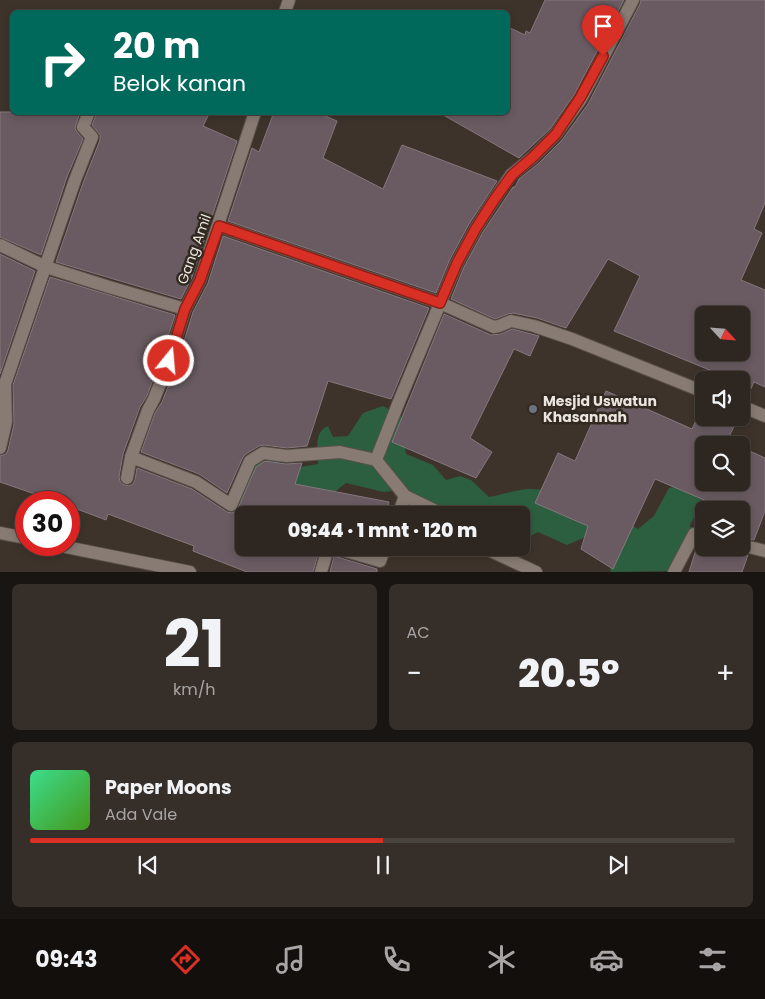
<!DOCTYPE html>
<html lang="id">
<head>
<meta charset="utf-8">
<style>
  :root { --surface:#2e2620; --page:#362e29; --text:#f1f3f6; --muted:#a7a5a5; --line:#49433e; --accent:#d93025 }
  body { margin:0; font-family:Poppins,sans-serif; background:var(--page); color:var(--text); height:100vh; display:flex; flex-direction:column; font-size:19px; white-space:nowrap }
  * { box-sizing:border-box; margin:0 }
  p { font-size:16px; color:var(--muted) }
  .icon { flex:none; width:28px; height:28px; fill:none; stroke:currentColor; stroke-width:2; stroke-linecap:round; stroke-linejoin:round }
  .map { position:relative; height:572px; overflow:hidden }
  .panel { display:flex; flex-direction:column; gap:12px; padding:12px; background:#191512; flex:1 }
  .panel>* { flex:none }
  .banner { position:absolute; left:10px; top:10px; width:500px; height:105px; border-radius:8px; box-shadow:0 2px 8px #0003,0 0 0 1px var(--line); background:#00695c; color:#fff; overflow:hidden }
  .needle { width:32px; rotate:116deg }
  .tools { position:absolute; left:695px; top:306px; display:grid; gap:10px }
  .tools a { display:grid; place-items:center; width:55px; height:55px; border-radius:8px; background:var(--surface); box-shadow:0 2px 8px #0003,0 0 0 1px var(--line); font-size:25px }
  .speed { position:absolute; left:15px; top:491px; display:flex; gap:10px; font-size:25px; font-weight:700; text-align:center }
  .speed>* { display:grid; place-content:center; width:65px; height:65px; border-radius:50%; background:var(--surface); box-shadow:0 2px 8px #0003,0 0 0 1px var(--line); line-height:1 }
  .speed .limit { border:8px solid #d22; background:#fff; color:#111 }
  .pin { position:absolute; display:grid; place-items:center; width:42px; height:42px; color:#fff; margin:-51px -21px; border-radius:50% 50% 50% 0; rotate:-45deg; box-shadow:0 0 5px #0007 }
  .pin .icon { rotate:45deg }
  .me { position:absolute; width:55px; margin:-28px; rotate:17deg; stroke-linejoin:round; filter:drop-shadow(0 0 4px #0008) }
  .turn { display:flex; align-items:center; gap:18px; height:105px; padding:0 20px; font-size:22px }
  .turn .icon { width:65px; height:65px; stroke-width:2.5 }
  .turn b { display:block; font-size:35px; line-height:42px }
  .big { font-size:38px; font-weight:800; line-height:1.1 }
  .panel .tile { flex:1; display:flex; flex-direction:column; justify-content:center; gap:8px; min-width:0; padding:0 18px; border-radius:8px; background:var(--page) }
  .panel .dial { align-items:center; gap:0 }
  .dial b { font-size:65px; line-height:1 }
  .song { display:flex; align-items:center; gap:15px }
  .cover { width:60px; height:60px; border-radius:8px; background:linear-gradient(135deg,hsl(150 70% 55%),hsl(100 70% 35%)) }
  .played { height:5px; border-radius:2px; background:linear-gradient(90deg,var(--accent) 50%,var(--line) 50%) }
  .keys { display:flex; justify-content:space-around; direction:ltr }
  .heat { display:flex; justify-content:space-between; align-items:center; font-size:28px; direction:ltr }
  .panel .tiles { flex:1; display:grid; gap:12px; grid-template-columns:1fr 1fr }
  .tile:last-child { grid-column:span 2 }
  .trip { position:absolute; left:235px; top:506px; width:295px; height:50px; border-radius:8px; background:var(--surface); box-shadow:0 2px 8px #0003,0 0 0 1px var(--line); font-weight:800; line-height:50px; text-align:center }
  .menu { display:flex; height:80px; justify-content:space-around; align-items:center; background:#120f0d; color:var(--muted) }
  .menu .icon { width:35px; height:35px }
  .menu .active { color:var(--accent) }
  .menu b { font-size:22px; color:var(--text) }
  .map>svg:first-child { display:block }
  .green { fill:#2c5f40 }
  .building { fill:#695b61; stroke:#85777d; fill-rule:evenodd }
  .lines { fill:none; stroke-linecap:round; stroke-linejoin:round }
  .minor-casing { stroke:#584f49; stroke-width:14 }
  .minor { stroke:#877b73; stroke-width:12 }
  .route-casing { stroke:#8d1f18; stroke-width:12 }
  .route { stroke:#d93025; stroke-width:9 }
  .worship-dot { fill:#6b7280; stroke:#322921; stroke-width:2 }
  .labels { text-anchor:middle; stroke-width:5; stroke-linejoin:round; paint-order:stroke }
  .street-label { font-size:14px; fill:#ebe5e0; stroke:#322921 }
  .poi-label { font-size:14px; font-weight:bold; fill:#ebe5e0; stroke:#322921; text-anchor:start }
</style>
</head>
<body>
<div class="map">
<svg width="765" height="572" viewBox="0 0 765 572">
  <rect width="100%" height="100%" fill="#3d332b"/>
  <path class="green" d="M 383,406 L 401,416 L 406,454 L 433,465 L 446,480 L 460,476 L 471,480 L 489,497 C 501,495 519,489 530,489 C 570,490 604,510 638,529 L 654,516 L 669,488 L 690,484 L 705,498 L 690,525 L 693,534 L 680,571 L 611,572 L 610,569 L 623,539 L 595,533 L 567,545 L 538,532 L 521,541 L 521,515 L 442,515 L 430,508 L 407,489 L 384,492 L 346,483 L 318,505 L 247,506 L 233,496 L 236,477 L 259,462 L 274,460 L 294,468 L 318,464 C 318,451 313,432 328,426 L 333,437 L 348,436 L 363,413 Z"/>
  <g class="building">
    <polygon points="545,0 624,0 574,95 550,129 519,158 438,112 508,112 508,27 525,35 526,31 530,33"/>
    <path d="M 641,0 L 765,0 L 765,203 L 754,229 L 762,233 L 741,280 L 765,290 L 765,387 L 754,382 L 746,399 L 741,398 L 741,380 L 714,380 L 717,373 L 614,331 L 640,276 L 608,259 L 566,328 L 537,318 L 513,313 L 508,314 L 495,319 L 451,299 L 464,267 L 483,232 L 513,187 L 515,187 L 519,179 L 539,163 L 562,140 L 588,104 L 640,4 ZM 704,315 L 741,315 L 741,352 L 704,352 Z"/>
    <polygon points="0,112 80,112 75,128 77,132 83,139 67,177 41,255 0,237"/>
    <polygon points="97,112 210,112 203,126 237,141 192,277 181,299 56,262 83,183 100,140 100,135 92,125"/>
    <polygon points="274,112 316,112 337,121 323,158 383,189 402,145 497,181 469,224 450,259 436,293 228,221 252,148 259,152"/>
    <polygon points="223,236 429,308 391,399 328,381 307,446 287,448 264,445 259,446 246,454 243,457 227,493 199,474 141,452 155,413 162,402 177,364 193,312 208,283"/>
    <polygon points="0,254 35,271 0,374"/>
    <polygon points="50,277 175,315 161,358 147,396 140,407 123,454 119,477 120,481 122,484 129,486 133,484 135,480 137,468 192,489 227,512 232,513 236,511 238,508 256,467 265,461 286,464 302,463 295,484 389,502 387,515 244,515 244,548 320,548 313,572 247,572 193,551 194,546 108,514 106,520 69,506 69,502 58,502 0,482 0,456 6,454 8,450 14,424 13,385"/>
    <polygon points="444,314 491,335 501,334 512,329 539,336 530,356 514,349 470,438 492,452 476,478 392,442"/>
    <polygon points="606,391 692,429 704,403 704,418 738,418 727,441 737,445 704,445 704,482 741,482 741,447 765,458 765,511 754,540 741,537 741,510 706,510 709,502 655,479 613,569 581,549 588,526 535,503 558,453 575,461"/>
    <polygon points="698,543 704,544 704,548 733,548 735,550 739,553 748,555 742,572 689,572"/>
    <polygon points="334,556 377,569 377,572 330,572"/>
  </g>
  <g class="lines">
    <defs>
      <g id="minor">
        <polyline points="285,12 289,0"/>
        <polyline points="219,226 440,303 494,327 499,326 511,321 534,326 572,339 704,392"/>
        <polyline points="0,245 46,267 109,287 185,309"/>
        <polyline points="741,406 765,416"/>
        <polyline points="0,448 6,422 5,384 75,180 92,137 83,127 89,112"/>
        <polyline points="131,457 196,482 231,505 250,461 263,453 287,456 340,452 376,460"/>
        <polyline points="127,478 131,457 148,410 154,399 169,361 185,309 200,280 255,112"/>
        <polyline points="405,496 444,515"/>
        <polyline points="398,515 405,496 376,460 400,399 457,263 476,228 494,200 511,175 533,157 556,134 581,99 633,0"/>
        <polyline points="0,533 26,538"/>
        <polyline points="56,545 190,572"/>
        <polyline points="741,545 765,551"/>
        <polyline points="335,548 380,561 385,548"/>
        <polyline points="484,548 536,572"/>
        <polyline points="321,572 328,548"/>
        <polyline points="674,572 694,534 704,536"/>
      </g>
    </defs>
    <use href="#minor" class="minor-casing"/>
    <use href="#minor" class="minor"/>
  </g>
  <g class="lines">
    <defs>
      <polyline id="route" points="169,361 185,309 200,280 219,226 440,303 457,263 476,228 494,200 512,175 533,157 556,134 580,98 603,56"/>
    </defs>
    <use href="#route" class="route-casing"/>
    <use href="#route" class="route"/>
  </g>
  <circle class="worship-dot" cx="533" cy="409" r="5"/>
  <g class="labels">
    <g class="street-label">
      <text transform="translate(194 249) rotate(-70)" y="5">Gang Amil</text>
    </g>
    <g class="poi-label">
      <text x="543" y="406">Mesjid Uswatun<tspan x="543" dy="16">Khasannah</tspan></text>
    </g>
  </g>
</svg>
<div class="tools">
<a><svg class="needle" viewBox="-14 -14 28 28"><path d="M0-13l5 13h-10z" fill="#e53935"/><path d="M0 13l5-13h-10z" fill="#a7a5a5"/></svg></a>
<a><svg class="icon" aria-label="sound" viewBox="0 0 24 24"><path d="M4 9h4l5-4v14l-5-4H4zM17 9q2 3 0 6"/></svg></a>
<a><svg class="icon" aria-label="search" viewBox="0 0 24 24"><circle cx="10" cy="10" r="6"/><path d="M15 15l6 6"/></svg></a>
<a><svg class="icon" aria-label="layers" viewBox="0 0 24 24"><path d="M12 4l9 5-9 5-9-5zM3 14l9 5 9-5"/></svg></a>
</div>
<div class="speed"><div class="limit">30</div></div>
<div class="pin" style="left:603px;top:56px;background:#d93025"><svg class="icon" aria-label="arrive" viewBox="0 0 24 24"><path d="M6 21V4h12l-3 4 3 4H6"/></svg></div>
<svg class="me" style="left:169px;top:361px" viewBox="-20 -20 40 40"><circle r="17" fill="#d93025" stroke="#fff" stroke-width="3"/><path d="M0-11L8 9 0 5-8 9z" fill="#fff"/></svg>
<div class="trip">09:44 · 1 mnt · 120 m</div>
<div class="banner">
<div class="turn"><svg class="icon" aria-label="right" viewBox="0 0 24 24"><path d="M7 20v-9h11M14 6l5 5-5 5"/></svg><div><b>20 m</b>Belok kanan</div></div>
</div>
</div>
<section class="panel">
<div class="tiles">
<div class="tile dial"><b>21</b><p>km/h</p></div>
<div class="tile"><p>AC</p>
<div class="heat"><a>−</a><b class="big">20.5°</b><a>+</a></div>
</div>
<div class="tile">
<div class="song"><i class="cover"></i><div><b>Paper Moons</b><p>Ada Vale</p></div></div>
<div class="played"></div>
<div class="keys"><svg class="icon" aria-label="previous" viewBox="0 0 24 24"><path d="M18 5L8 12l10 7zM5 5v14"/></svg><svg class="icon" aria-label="pause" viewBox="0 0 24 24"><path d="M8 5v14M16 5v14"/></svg><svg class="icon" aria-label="next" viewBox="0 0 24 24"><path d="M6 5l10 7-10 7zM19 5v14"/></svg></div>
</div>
</div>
</section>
<nav class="menu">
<b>09:43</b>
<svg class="icon active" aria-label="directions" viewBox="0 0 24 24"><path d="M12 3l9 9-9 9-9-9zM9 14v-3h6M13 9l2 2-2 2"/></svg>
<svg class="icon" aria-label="music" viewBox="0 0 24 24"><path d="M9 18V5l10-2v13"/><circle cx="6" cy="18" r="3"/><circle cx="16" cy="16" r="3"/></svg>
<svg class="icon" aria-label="phone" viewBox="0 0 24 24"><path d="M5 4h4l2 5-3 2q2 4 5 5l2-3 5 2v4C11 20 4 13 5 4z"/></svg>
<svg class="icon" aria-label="climate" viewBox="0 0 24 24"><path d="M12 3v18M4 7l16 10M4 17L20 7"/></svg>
<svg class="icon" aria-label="car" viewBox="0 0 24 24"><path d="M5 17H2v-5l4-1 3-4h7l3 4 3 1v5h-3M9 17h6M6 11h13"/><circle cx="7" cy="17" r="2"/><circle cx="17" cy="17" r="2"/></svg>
<svg class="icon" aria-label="filters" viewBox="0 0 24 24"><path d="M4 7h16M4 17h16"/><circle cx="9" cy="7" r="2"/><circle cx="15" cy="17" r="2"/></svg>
</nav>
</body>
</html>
